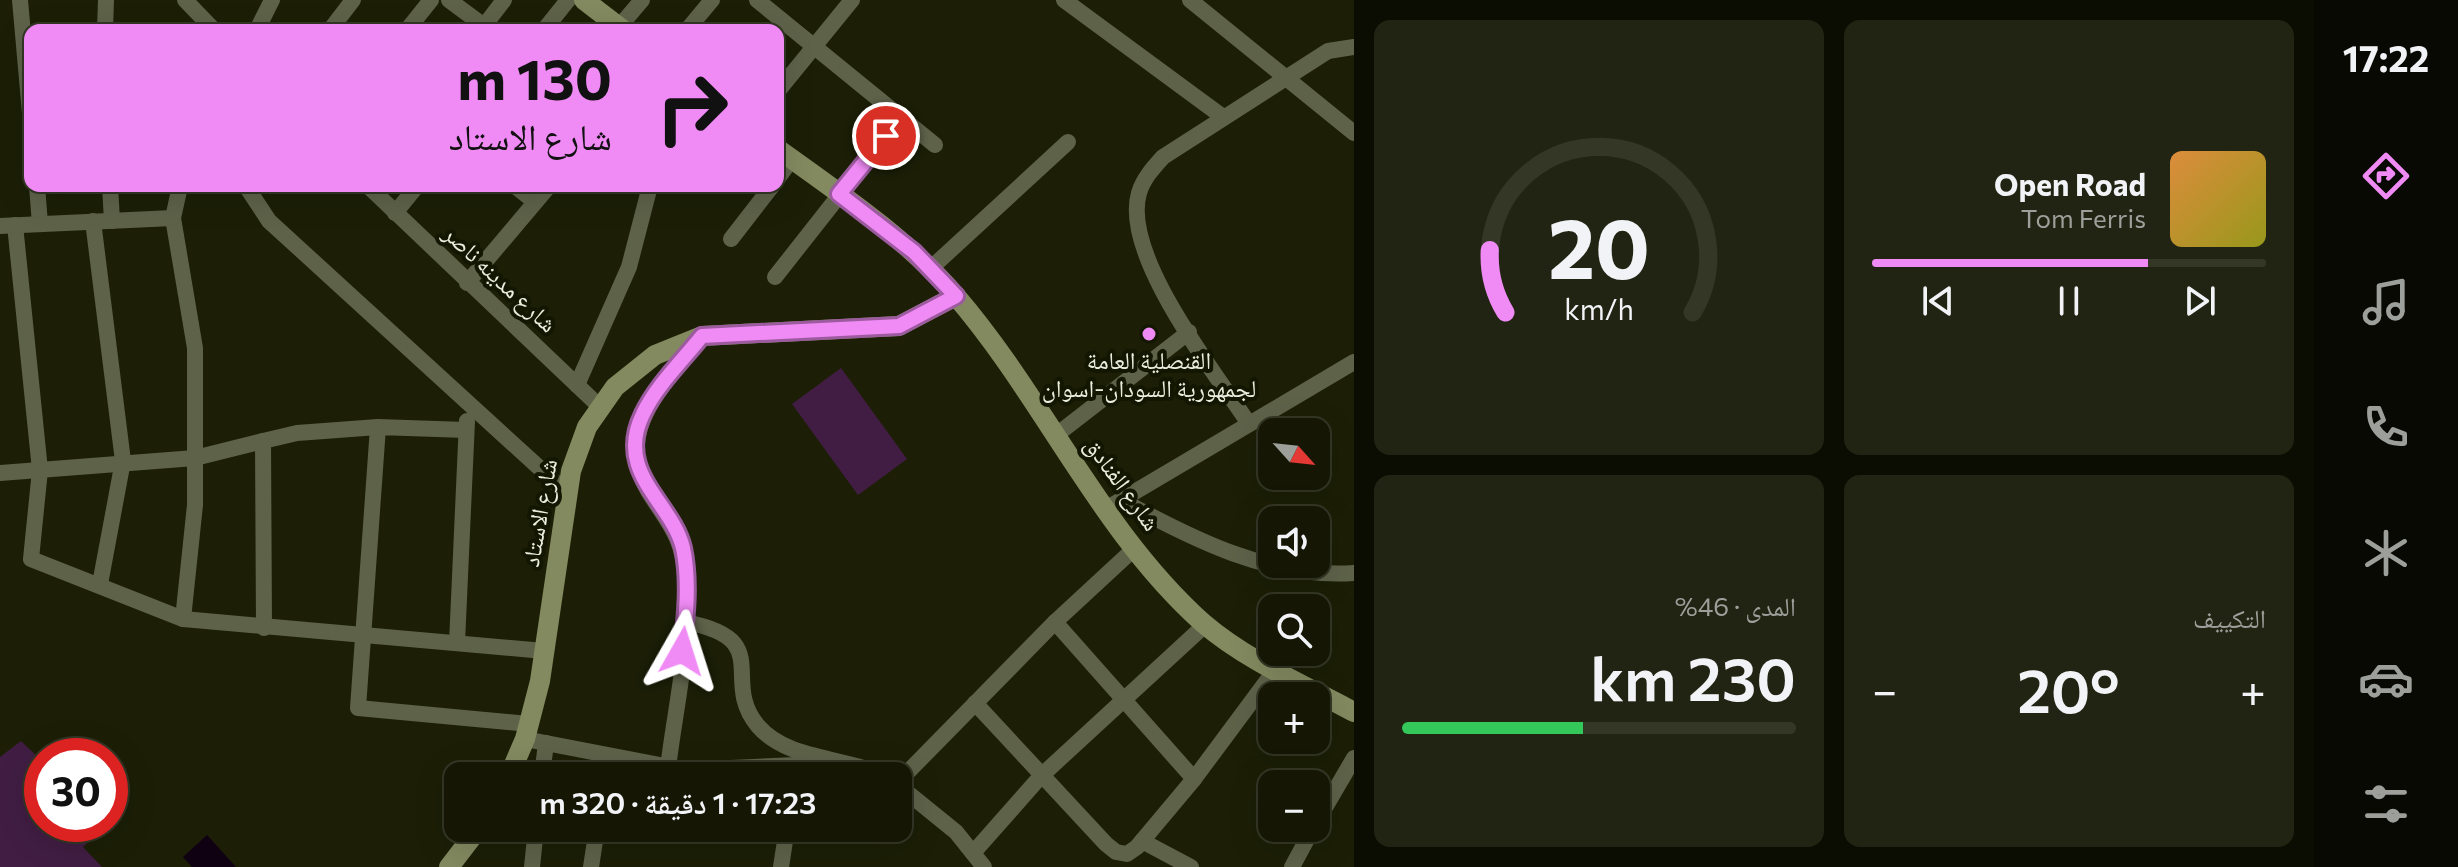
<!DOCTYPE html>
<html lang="ar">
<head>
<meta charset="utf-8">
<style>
  :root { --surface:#151704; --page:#222413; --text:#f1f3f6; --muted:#9d9f9a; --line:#343626; --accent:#f08bf5 }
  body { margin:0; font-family:Commissioner,"Noto Naskh Arabic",sans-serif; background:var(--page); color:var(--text); direction:rtl; height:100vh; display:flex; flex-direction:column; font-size:30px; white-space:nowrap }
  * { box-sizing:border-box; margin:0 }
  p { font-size:26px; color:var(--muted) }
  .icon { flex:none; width:44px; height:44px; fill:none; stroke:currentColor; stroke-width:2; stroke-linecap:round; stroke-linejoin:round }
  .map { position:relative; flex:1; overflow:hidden; direction:ltr }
  .side { display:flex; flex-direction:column; gap:20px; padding:20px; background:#0c0d02; width:960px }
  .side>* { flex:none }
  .guide { position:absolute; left:24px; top:24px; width:760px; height:168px; border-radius:16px; box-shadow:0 8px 32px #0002,0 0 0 2px var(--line); direction:rtl; background:#f08bf5; color:#111; overflow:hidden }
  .needle { width:52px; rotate:117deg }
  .fabs { position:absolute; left:1258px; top:418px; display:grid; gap:16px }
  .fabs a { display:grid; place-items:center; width:72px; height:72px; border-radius:16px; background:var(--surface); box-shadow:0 8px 32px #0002,0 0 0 2px var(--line); font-size:40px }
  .speed { position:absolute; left:24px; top:738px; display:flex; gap:16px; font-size:40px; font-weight:700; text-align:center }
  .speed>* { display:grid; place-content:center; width:104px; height:104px; border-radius:50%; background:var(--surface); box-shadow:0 8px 32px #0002,0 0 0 2px var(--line); line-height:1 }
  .speed .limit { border:12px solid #d22; background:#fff; color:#111 }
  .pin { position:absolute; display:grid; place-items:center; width:68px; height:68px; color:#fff; margin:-34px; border:4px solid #fff; border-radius:50%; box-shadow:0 2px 8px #0007 }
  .me { position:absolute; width:88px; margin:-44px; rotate:6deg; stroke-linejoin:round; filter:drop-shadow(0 0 6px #0008) }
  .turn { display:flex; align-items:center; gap:28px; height:168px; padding:0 40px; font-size:36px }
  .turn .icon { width:104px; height:104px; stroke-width:2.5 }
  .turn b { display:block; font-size:56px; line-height:68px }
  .big { font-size:60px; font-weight:600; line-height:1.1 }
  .side .widget { flex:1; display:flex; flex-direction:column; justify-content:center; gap:12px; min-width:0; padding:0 28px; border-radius:16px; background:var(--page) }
  .side .dial { align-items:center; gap:0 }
  .dial svg { height:208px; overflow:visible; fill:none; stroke:var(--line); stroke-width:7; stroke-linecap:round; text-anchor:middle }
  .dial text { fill:var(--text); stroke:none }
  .song { display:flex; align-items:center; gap:24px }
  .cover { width:96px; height:96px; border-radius:12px; background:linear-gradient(135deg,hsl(30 70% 55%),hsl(60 70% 35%)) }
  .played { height:8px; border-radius:4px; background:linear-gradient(90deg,var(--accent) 70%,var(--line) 70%) }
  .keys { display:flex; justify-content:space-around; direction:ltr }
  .heat { display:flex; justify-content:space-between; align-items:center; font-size:44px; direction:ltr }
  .charge { height:12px; border-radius:6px; background:linear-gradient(90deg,#34c759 46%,var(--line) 0) }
  .side .tiles { flex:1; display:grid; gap:20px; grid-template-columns:repeat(2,1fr) }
  .trip { position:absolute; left:444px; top:762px; width:468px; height:80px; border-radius:16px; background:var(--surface); box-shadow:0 8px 32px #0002,0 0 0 2px var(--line); font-weight:600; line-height:80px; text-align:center; direction:rtl }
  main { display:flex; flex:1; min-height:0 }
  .dock { display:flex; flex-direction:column; width:144px; justify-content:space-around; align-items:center; background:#080902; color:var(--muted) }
  .dock .icon { width:56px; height:56px }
  .dock .active { color:var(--accent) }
  .dock b { font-size:36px; color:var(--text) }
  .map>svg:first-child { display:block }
  .green { fill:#411d43 }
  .water { fill:#0f0012 }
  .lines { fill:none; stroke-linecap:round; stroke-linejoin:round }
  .street { stroke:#5e6249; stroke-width:16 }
  .secondary { stroke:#838a60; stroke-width:20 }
  .route-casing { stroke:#9c5a9f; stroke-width:20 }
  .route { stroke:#f08bf5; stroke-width:14 }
  .poi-dot { fill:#f08bf5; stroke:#131601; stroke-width:3 }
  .labels { text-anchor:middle; stroke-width:8; stroke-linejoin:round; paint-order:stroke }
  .street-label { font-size:24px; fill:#ebeedf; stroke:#131601 }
  .poi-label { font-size:24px; fill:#ebeedf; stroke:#131601 }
</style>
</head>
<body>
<main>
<nav class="dock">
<b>17:22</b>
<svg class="icon active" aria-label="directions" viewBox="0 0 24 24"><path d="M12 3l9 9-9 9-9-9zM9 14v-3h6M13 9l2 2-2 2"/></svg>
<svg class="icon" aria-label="music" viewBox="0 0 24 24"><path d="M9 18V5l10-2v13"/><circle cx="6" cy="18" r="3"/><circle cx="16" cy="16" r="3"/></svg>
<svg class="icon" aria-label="phone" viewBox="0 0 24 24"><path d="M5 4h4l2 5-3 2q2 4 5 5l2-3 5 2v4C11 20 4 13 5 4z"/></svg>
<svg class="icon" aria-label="climate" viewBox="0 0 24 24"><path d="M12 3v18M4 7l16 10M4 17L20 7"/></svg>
<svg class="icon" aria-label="car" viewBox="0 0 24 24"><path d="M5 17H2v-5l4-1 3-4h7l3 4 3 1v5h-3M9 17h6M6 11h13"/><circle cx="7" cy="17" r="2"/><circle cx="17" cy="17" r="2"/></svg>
<svg class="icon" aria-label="filters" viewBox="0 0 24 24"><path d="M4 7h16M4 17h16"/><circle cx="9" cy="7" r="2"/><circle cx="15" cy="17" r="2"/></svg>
</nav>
<section class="side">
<div class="tiles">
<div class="widget">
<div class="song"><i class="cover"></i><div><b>Open Road</b><p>Tom Ferris</p></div></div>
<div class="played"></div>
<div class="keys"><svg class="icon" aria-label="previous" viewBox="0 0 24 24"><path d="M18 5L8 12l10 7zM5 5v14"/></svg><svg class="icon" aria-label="pause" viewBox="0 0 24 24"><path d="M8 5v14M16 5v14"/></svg><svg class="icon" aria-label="next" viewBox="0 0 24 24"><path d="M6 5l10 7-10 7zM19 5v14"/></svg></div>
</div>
<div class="widget dial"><svg viewBox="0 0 100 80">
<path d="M14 69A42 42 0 1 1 86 69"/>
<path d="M14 69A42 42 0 0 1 8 45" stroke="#f08bf5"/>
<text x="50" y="56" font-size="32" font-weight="700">20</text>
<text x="50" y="72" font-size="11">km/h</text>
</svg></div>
<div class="widget"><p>التكييف</p>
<div class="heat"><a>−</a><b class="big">20°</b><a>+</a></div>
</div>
<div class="widget"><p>المدى · 46%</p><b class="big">230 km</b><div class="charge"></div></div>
</div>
</section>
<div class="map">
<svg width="1354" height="867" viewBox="0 0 1354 867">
  <rect width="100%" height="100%" fill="#1c1f06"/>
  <g class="green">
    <polygon points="841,368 907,459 858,495 792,404"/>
    <polygon points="21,741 42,761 42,824 108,824 83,847 102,867 0,867 0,757"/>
  </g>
  <polygon class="water" points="207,835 236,867 192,867 183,857"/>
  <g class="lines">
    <g class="street">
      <polyline points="20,0 30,113"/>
      <polyline points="185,0 214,30"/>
      <polyline points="449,0 484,26"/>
      <polyline points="757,0 935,145"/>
      <polyline points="1064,0 1223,117"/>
      <polyline points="1190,0 1354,133"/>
      <polyline points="619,27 642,0"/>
      <polyline points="105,30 106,0"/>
      <polyline points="257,30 272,0"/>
      <polyline points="330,30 353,0"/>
      <polyline points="407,30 431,0"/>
      <polyline points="481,30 504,0"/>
      <polyline points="544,30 568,0"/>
      <polyline points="687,30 712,0"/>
      <polyline points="778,91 852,0"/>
      <polyline points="778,178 792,159"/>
      <polyline points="37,186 40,224"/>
      <polyline points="110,186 112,221"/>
      <polyline points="180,186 173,218 195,348 195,505 183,619"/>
      <polyline points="246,186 269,221 568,494"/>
      <polyline points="368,186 599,406"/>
      <polyline points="515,186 535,202"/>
      <polyline points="395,213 417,186"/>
      <polyline points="93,221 123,461 100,584"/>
      <polyline points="15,225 40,470 31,559 183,619 544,651"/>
      <polyline points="0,226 173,218"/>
      <polyline points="731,239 772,186"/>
      <polyline points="930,269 1068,142"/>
      <polyline points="775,277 901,117"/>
      <polyline points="467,283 549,186"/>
      <polyline points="577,385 629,267 650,186"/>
      <path d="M 1249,424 C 1215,372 1121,255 1139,193 C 1143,179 1153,168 1163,157 L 1328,51 L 1354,47"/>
      <polyline points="466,430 378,427 358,708 529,724"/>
      <polyline points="1055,436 1189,332"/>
      <polyline points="0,473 195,458 263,441"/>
      <path d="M 1121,500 C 1192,539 1271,579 1354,573"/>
      <polyline points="1106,509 1354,362"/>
      <path d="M 685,622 C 777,639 719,680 758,726 C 788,761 845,756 883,776"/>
      <polyline points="1055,622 1194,779"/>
      <polyline points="264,628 263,441 297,433 378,427"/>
      <polyline points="457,643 467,421"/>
      <polyline points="975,703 1106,844 1116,852 1127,854 1137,847 1194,779 1275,670"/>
      <polyline points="525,739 686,770 796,765"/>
      <path d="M 668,768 C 675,709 692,637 686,579 C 682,535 670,526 648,491 C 612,430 668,381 702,336"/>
      <polyline points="542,776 546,743"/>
      <polyline points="604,776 607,756"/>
      <polyline points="898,782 1055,622 1135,548"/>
      <polyline points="898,785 956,832 984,867"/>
      <polyline points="1316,823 1354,758"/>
      <polyline points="1142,841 1191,867"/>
      <polyline points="973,853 1041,776 1205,625"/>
      <polyline points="532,867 536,828"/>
      <polyline points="591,867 597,828"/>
      <polyline points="781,867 787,828"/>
      <polyline points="1292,867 1313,828"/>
    </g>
    <g class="secondary">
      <polyline points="584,0 623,30"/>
      <path d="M 778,149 C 839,193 905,237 955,295 C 1044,398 1100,531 1203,623 C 1246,660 1304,685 1354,712"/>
      <polyline points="509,776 525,739 540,681 571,471 587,427 615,387 655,355 702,336 899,326 956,296"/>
      <polyline points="449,867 479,828"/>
    </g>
  </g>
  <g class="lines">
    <defs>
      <path id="route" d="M 682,651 C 686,618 690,581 683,548 C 672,502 614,473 643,414 C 656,386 683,360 702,336 L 899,326 L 956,296 L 914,252 L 839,194 L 886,136"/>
    </defs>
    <use href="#route" class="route-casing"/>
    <use href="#route" class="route"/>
  </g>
  <circle class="poi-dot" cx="1149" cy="334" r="8"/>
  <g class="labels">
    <g class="street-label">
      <text transform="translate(500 279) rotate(43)" y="8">شارع مدينه ناصر</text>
      <text transform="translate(1122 484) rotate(54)" y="8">شارع الفنادق</text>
      <text transform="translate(540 513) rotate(-80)" y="8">شارع الاستاد</text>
    </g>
    <g class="poi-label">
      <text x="1149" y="369">القنصلية العامة<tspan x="1149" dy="28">لجمهورية السودان-اسوان</tspan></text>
    </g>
  </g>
</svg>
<div class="fabs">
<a><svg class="needle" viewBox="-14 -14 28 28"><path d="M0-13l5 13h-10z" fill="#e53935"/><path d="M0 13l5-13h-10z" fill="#9d9f9a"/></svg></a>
<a><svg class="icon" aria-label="sound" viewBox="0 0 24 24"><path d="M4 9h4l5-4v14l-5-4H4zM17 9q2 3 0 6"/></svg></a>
<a><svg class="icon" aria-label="search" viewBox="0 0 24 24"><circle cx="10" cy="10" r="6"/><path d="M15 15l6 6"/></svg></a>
<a>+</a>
<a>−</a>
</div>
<div class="speed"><div class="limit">30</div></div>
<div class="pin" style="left:886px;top:136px;background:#d93025"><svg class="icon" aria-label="arrive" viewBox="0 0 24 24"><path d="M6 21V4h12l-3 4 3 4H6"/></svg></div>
<svg class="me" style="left:682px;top:651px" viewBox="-20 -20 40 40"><path d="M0-17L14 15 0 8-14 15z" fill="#f08bf5" stroke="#fff" stroke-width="4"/></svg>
<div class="trip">17:23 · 1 دقيقة · 320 m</div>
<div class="guide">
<div class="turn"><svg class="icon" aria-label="right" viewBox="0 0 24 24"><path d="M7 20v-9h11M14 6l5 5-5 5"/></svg><div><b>130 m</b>شارع الاستاد</div></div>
</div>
</div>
</main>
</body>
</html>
